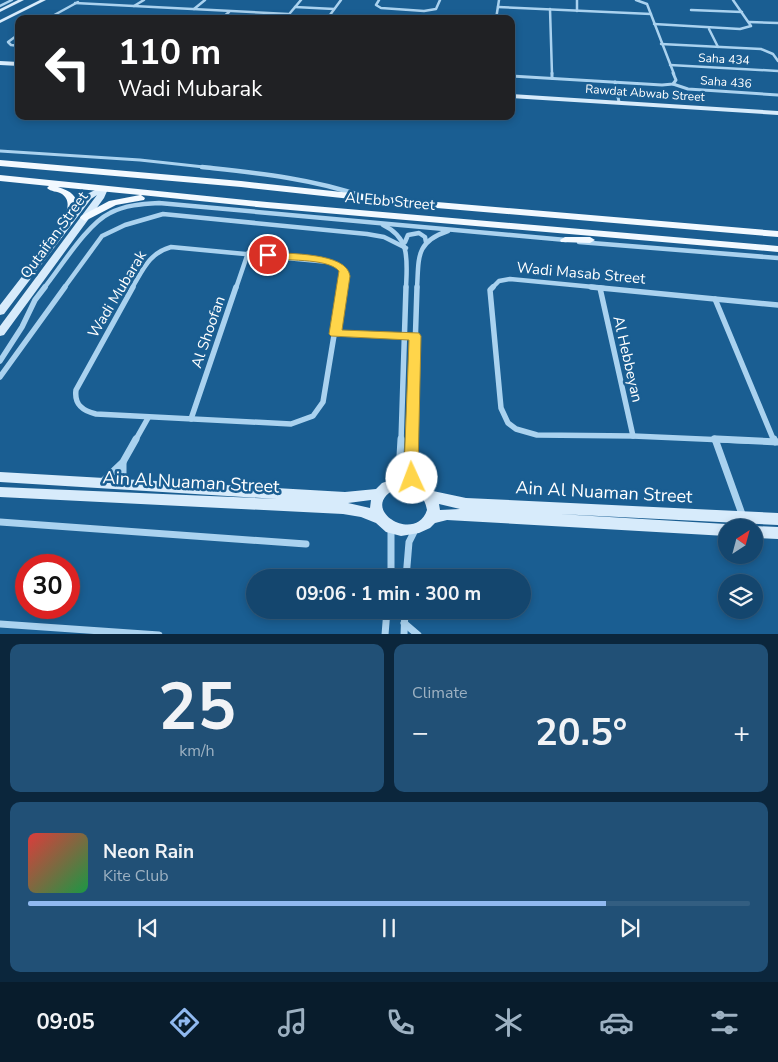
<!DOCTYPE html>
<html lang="en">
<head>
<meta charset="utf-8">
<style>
  :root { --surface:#14466e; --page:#215076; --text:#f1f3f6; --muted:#9db1c2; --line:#335e81; --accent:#90b9f0 }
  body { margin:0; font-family:"Nunito Sans",sans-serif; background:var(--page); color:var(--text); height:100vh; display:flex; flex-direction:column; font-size:19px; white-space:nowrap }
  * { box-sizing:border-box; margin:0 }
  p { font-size:16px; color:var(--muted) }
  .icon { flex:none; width:28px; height:28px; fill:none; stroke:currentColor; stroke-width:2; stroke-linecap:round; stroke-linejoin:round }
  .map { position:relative; height:634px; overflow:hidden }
  .drawer { display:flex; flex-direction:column; gap:10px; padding:10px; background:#0b263c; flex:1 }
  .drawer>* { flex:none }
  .guide { position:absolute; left:15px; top:15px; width:500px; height:105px; border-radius:10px; box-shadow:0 2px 8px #0003,0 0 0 1px var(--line); background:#202124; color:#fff; overflow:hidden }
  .needle { width:32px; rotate:36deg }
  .tools { position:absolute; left:718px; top:519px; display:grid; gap:10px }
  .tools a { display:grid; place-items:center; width:45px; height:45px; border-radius:50%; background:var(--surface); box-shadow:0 2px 8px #0003,0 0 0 1px var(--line); font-size:25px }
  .speed { position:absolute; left:15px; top:554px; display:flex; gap:10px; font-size:25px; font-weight:700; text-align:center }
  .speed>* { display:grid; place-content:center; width:65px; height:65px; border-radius:50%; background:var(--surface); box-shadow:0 2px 8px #0003,0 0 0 1px var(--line); line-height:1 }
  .speed .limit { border:8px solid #d22; background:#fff; color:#111 }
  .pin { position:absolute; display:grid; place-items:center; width:42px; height:42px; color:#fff; margin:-21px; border:2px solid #fff; border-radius:50%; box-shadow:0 1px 5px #0007 }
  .me { position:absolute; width:55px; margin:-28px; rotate:358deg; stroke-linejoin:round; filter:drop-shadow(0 0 4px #0008) }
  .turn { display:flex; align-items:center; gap:18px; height:105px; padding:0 20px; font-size:22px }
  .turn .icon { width:65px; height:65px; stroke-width:2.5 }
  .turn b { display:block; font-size:35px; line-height:42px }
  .big { font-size:38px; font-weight:700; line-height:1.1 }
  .drawer .widget { flex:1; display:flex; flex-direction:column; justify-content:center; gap:8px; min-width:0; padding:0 18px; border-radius:10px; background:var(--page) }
  .drawer .dial { align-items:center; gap:0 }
  .dial b { font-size:65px; line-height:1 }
  .song { display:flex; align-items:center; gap:15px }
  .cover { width:60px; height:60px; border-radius:8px; background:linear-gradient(135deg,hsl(0 70% 55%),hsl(140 70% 35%)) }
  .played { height:5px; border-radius:2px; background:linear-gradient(90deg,var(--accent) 80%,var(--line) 80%) }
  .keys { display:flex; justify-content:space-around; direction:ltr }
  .heat { display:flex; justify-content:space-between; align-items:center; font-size:28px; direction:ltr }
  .drawer .tiles { flex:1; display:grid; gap:10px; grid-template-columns:1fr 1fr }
  .widget:last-child { grid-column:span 2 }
  .trip { position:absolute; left:246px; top:569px; width:285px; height:50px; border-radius:25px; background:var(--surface); box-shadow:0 2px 8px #0003,0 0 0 1px var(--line); font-weight:700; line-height:50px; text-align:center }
  .tab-bar { display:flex; height:80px; justify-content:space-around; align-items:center; background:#081c2c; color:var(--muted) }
  .tab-bar .icon { width:35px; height:35px }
  .tab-bar .current { color:var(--accent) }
  .tab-bar b { font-size:22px; color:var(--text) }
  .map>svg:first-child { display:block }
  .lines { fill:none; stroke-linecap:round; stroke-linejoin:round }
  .street-far4 { stroke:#aad2ef; stroke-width:2.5 }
  .street-far3 { stroke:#aad2ef; stroke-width:3 }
  .street-far2 { stroke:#aad2ef; stroke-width:4.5 }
  .street-far1 { stroke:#aad2ef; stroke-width:5.5 }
  .street { stroke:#aad2ef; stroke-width:7 }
  .secondary { fill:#d7ebfb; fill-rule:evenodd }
  .primary { fill:#f2f9ff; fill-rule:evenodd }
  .route { fill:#ffd54a; stroke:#a68a30 }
  .labels { text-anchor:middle; stroke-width:5; stroke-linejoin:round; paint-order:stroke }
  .far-street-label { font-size:12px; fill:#fff; stroke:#1a5e92 }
  .street-label { font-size:15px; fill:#fff; stroke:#1a5e92 }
  .near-street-label { font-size:18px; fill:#fff; stroke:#1a5e92 }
</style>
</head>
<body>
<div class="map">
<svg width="778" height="635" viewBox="0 0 778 635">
  <rect width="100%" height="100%" fill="#1a5e92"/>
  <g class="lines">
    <g class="street-far4">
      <polyline points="379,0 376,5 381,8 424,11 436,9 440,0"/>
      <polyline points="577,0 577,11"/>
      <polyline points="636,0 647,4 674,74"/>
      <polyline points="75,3 288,14"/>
      <polyline points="0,6 12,0"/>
      <polyline points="134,6 144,0"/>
      <polyline points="295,7 334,9"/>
      <polyline points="498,7 651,14"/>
      <polyline points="194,9 205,0"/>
      <polyline points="550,9 552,74"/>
      <polyline points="691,10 742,12"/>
      <polyline points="47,19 78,2"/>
      <polyline points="221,19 229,12"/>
      <polyline points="285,19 301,0"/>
      <polyline points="327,19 341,0"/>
      <polyline points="496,19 499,0"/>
      <polyline points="749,22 778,23"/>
      <polyline points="654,24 740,29 751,26 733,0"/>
      <polyline points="709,29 718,47"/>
      <polyline points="19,34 8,42 11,45 19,46"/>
      <polyline points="661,44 761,49 773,54 778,61"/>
      <polyline points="670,65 778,71"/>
    </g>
    <g class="street-far3">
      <polyline points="552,73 552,78"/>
      <polyline points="511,76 662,85 673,84 676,80 673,73"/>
      <polyline points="615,82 619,102"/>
      <polyline points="673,84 688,89 778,95"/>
      <polyline points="0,151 140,160 213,168"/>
    </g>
    <g class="street-far2">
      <path d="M 202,167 C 256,173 310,178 362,196"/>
      <path d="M 383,225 C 411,238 407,261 406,288"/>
      <polyline points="405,242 408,235 419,233 425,237 426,242"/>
      <polyline points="579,242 778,258"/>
      <path d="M 44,288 C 61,267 87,224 110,213 C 125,205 142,204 159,203 L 566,240"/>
      <polyline points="64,288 102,236 125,225 163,214 367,234 384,237 406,248"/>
      <path d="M 132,288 C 143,270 149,253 171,247 L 329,262 C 344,266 344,274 342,288"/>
      <polyline points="236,288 248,253"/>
      <path d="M 417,288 C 419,258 415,242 448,231"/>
      <polyline points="492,288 499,281 510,279 604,288"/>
    </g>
    <g class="street-far1">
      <path d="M 133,287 L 76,390 C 74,405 83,411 96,414 L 291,424 L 313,416 L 323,402 L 342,287"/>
      <polyline points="493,287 490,290 501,408 508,423 516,429 537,435 633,436 747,441"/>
      <polyline points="591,287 778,305"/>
      <polyline points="600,288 633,436"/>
      <polyline points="715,299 774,441"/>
      <polyline points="335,334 415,336"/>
      <polyline points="0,361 22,327 35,300 45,287"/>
      <polyline points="0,377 65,287"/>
      <polyline points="191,419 236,287"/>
      <polyline points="714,438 715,441"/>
      <polyline points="135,441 148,418"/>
      <polyline points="401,441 406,287"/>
      <polyline points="412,441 417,287"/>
    </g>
    <g class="street">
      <polyline points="412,439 411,470 414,484"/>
      <polyline points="715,439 747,528"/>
      <polyline points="717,439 778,442"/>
      <polyline points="774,439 775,442"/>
      <polyline points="123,463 123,475 127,483"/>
      <polyline points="102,482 123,462 136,439"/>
      <polyline points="394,483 400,456 401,439"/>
      <polyline points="0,522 306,544"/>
      <polyline points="391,528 391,578"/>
      <polyline points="406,578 409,542 415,530"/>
      <polyline points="404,623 418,635"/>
      <polyline points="0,624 159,635"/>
      <polyline points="385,635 387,610"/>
      <polyline points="404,635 405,610"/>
    </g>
    <g class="secondary">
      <polygon points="18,0 24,0 0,12 0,9"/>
      <polygon points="40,0 46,0 0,23 0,20"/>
      <polygon points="0,61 19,62 19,66 0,65"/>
      <polygon points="511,94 778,111 778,115 511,98"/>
      <polygon points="101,187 107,187 108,189 104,198 4,335 0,336 0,326 97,195 91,199 4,314 0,315 0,305 85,195"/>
      <path d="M 0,472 L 345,492 L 376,489 L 382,483 L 400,477 L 416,480 L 425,484 L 433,491 L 466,498 L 778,513 L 778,525 L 559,514 L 726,524 L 732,528 L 726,528 L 726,536 L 447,520 L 435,523 L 430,528 L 419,533 L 401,536 L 386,532 L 376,523 L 361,517 L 343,514 L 0,497 L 0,487 L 278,499 L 0,482 ZM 400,487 C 414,489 425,495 427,510 C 415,546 352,506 400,487 ZM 371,500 L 370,508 L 348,503 ZM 439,504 L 460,509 L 440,510 Z"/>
      <polygon points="754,526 778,527 778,539 754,538 754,528 750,528"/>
    </g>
    <g class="primary">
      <polygon points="0,160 241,181 425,201 778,231 778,237 425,207 241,187 0,166"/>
      <path d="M 0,175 L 267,202 L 778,246 L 778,252 L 267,208 L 141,195 L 145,198 L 144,200 L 116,205 L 85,221 L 80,218 L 81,216 L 109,201 L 140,195 L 58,187 C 81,194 79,204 72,224 L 67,227 L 62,224 C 65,214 73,202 62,194 C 57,191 51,192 47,188 L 49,186 L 0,181 Z"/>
      <polygon points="565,237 590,237 595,240 590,243 561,242 560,240"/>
    </g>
  </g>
  <path class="route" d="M 268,252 C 287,254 347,252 350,276 L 342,330 L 419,333 L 421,336 L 418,470 L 420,478 L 417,482 L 412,484 L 407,482 L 404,470 L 409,340 L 331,336 L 329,334 L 339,271 C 327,257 283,262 264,257 L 264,253 Z"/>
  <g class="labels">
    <g class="far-street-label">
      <text transform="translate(724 59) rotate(3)" y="4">Saha 434</text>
      <text transform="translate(726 82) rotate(4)" y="4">Saha 436</text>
      <text transform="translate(645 93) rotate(4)" y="4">Rawdat Abwab Street</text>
    </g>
    <g class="street-label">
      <text transform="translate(390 201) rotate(5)" y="5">Al Ebb Street</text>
      <text transform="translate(54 235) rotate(-54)" y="5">Qutaifan Street</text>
      <text transform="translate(581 273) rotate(5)" y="5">Wadi Masab Street</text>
      <text transform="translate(117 294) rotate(-59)" y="5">Wadi Mubarak</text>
      <text transform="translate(208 332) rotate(-71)" y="5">Al Shoofan</text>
      <text transform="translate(628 359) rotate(77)" y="5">Al Hebbeyan</text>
    </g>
    <g class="near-street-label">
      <text transform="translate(191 482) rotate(3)" y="6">Ain Al Nuaman Street</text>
      <text transform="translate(604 492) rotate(3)" y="6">Ain Al Nuaman Street</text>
    </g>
  </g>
</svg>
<div class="tools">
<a><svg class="needle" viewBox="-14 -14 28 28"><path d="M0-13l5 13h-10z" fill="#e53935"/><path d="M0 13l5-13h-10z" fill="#9db1c2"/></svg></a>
<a><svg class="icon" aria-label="layers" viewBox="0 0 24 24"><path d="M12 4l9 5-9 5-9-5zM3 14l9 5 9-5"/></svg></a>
</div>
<div class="speed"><div class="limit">30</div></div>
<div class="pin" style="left:268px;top:255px;background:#d93025"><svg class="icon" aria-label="arrive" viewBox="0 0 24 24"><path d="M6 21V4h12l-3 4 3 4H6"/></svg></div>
<svg class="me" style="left:412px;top:478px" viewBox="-20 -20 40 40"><circle r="19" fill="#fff"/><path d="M0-13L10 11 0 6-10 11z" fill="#ffd54a"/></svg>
<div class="trip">09:06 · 1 min · 300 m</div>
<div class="guide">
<div class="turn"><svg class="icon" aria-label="left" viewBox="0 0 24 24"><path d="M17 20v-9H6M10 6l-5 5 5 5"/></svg><div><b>110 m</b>Wadi Mubarak</div></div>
</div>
</div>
<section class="drawer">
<div class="tiles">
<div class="widget dial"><b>25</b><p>km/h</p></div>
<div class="widget"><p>Climate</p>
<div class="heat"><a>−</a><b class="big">20.5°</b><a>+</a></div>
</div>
<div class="widget">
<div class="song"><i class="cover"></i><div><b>Neon Rain</b><p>Kite Club</p></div></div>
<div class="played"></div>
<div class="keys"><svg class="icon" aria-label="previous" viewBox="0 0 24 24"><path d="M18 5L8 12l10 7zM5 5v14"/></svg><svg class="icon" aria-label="pause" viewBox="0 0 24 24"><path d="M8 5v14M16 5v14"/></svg><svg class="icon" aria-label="next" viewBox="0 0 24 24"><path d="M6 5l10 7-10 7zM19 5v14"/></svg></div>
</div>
</div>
</section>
<nav class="tab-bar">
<b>09:05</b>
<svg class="icon current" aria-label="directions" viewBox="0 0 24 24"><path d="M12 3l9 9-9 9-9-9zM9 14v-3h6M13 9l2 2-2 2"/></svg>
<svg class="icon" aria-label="music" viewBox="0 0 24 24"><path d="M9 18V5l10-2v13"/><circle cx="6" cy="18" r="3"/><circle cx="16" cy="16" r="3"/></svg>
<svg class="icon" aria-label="phone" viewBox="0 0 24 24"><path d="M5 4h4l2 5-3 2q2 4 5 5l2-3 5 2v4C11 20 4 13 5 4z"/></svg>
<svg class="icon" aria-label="climate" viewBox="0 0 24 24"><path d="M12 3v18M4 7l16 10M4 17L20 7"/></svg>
<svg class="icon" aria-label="car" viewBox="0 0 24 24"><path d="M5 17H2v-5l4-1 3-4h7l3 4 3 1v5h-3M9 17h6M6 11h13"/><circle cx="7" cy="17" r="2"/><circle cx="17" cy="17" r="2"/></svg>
<svg class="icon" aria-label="filters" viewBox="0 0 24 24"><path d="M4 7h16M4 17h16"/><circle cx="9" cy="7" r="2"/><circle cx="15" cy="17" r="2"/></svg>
</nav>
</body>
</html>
